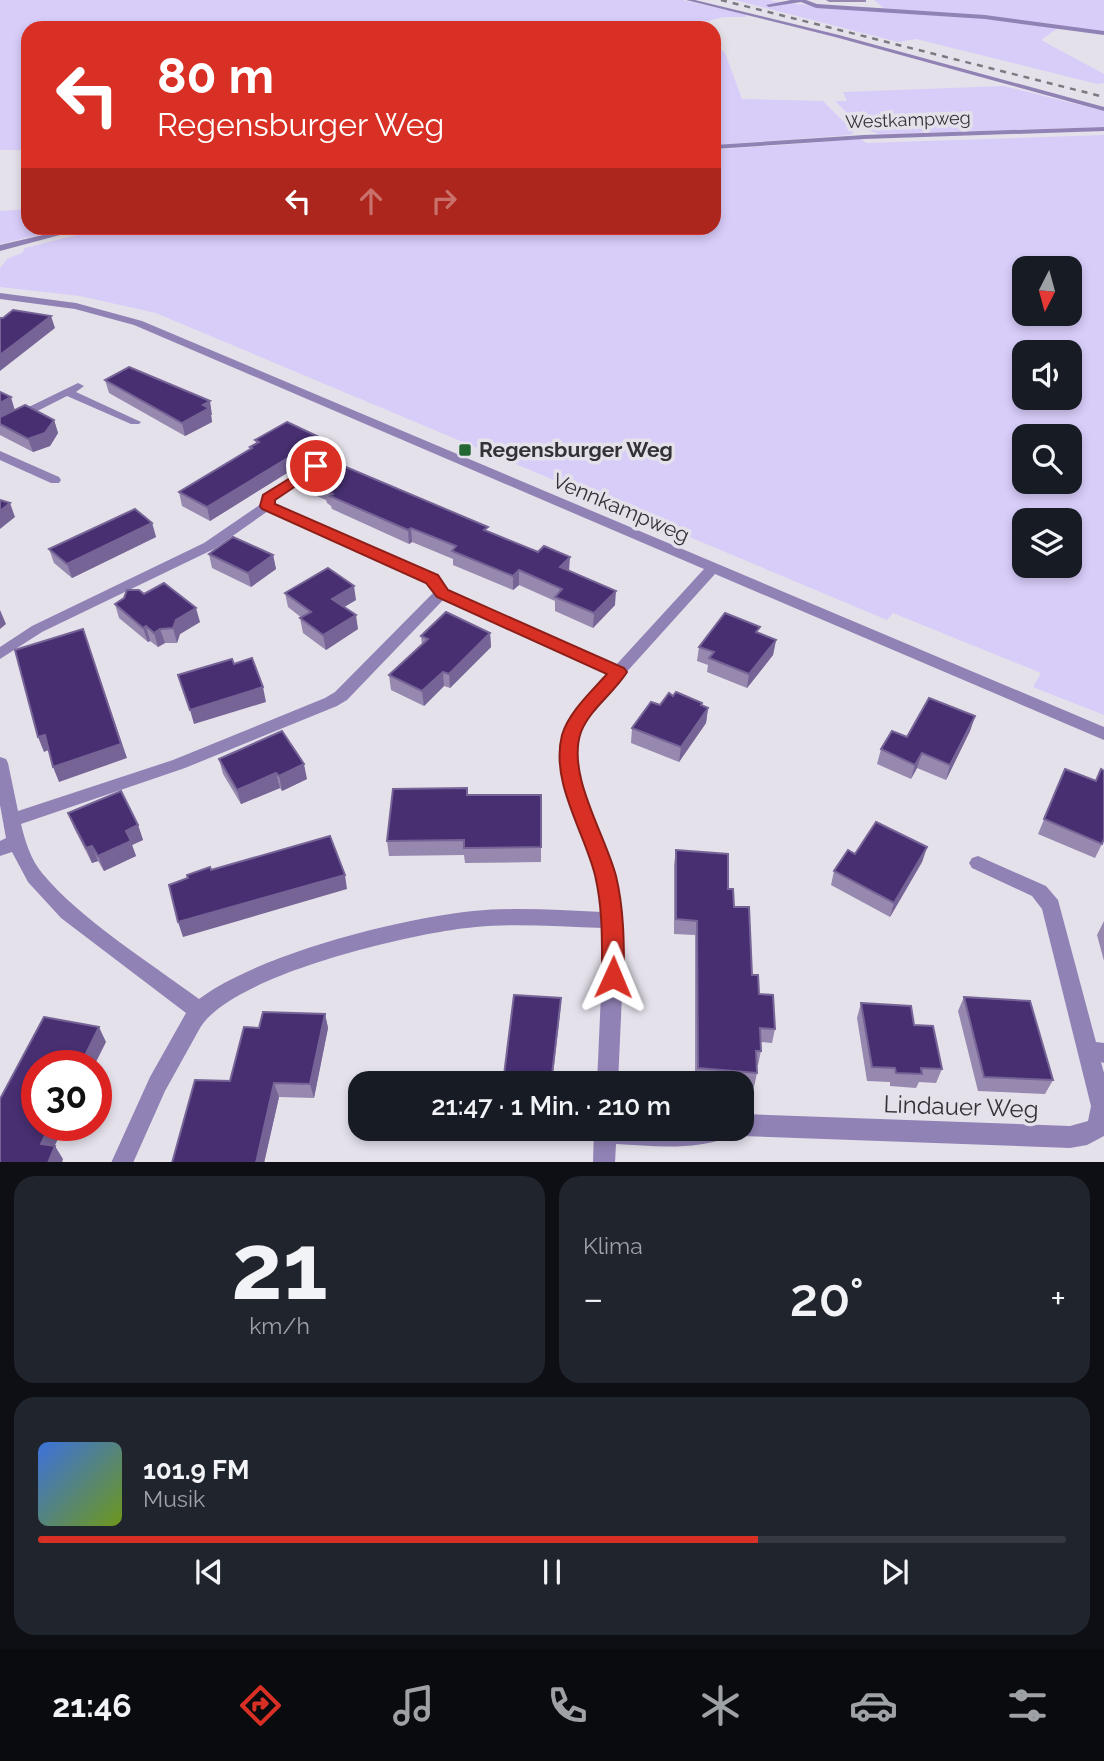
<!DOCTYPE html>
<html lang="de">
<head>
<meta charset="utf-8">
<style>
  :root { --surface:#171b24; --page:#20242c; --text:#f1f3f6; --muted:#9ea1a6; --line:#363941; --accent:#d93025 }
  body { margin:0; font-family:Raleway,sans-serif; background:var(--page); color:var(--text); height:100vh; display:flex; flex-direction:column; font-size:26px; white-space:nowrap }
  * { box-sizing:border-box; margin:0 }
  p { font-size:23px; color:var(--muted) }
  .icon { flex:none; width:38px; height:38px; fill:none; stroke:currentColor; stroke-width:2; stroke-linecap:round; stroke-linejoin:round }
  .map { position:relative; height:1162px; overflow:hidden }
  .drawer { display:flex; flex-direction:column; gap:14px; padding:14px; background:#0d0f14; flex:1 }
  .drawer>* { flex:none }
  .banner { position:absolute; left:21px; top:21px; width:700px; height:214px; border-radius:21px; box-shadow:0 4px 10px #0003; background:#d93025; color:#fff; overflow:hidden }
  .needle { width:46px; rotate:186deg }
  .controls { position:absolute; left:1012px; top:256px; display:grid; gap:14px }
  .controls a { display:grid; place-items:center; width:70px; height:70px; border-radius:14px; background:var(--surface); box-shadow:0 4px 10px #0003; font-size:35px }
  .speed { position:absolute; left:21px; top:1050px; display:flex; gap:14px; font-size:35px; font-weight:700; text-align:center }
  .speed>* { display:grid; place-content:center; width:91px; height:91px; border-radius:50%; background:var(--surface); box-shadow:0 4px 10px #0003; line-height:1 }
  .speed .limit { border:10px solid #d22; background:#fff; color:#111 }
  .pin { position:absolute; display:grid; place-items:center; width:60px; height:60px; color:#fff; margin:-30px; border:4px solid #fff; border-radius:50%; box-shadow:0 2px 7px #0007 }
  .me { position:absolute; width:77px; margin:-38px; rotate:1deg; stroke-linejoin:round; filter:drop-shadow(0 0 5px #0008) }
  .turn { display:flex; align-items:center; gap:24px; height:147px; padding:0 21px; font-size:32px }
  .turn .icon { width:91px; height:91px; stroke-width:2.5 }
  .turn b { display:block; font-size:49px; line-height:60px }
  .lanes { display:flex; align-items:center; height:66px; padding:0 21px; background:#0003; justify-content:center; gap:35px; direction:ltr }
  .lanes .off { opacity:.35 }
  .big { font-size:52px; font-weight:600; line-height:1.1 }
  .drawer .tile { flex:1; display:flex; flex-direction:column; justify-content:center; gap:10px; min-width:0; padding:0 24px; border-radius:21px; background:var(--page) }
  .drawer .dial { align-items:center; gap:0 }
  .dial b { font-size:91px; line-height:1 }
  .song { display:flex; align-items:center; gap:21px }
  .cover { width:84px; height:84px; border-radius:10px; background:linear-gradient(135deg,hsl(220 70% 55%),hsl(80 70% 35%)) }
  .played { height:7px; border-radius:4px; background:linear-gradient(90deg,var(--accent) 70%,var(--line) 70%) }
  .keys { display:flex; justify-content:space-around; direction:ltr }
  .heat { display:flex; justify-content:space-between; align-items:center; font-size:38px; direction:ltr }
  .drawer .tiles { flex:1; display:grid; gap:14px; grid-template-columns:1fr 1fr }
  .tile:last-child { grid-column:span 2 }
  .trip { position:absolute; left:348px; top:1071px; width:406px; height:70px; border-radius:21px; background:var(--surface); box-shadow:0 4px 10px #0003; font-weight:600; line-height:70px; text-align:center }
  .menu { display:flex; height:112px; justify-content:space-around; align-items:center; background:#090b0e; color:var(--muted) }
  .menu .icon { width:49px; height:49px }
  .menu .selected { color:var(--accent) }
  .menu b { font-size:32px; color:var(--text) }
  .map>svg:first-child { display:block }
  .green { fill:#d8ccf9; fill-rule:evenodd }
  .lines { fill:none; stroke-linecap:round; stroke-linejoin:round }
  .service { fill:#9182b5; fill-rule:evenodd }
  .minor { fill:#9182b5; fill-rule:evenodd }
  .rail { stroke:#7c7a81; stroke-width:2.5; stroke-dasharray:6 6; stroke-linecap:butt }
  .wall { fill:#9688ae }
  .shaded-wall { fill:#766496 }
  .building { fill:#472f72; stroke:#766496; stroke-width:2 }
  .route { fill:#d93025; stroke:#8d1f18; stroke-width:2 }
  .poi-dot { fill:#256732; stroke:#e4e1eb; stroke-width:2.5 }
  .labels { text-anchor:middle; stroke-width:7; stroke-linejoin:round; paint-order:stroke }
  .far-street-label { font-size:18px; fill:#333236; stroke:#e4e1eb }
  .poi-label { font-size:21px; font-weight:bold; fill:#333236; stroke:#e4e1eb; text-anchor:start }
  .street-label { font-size:21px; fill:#333236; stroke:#e4e1eb }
  .near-street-label { font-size:24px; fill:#333236; stroke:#e4e1eb }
</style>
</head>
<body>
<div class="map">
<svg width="1104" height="1163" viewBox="0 0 1104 1163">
  <rect width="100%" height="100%" fill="#e4e1eb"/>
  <g class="green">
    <polygon points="0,0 682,0 745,14 746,17 723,17 690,26 692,28 28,28 28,150 0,150"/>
    <polygon points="735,0 773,0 770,1 850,10 885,9 874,0 1104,0 1104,34 1058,28 1041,40 1104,74 1104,83 1097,84 916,39 898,42"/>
    <polygon points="714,45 725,53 742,99 823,101 854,132 850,135 714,145"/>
    <polygon points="1004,86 1104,111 1104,127 880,134 863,129 835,101 847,101 843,92"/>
    <path d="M 1104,135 L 1104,715 L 1033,687 L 1041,673 L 893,613 L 887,620 L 156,313 L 80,296 L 0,287 L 0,268 L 7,259 L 22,253 L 25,248 L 105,228 L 714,228 L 714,150 L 861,139 L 866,143 ZM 1024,268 L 1069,268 L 1069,313 L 1024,313 ZM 1024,352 L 1069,352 L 1069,397 L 1024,397 ZM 1024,436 L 1069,436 L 1069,481 L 1024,481 ZM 1024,520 L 1069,520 L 1069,565 L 1024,565 Z"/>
    <polygon points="28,209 28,228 68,228 0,244 0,211"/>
  </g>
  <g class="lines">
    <polygon class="service" points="686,0 695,0 839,35 1104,107 1104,111 835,37"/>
    <g class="minor">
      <polygon points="791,0 806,0 817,4 985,15 1104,31 1104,35 985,19 816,8 801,2 769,7 766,5"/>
      <polygon points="1104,127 1104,131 864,139 714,149 714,145 864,135"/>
      <polygon points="73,228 86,228 0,251 0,245"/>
      <path d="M 0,293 L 76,303 L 142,321 L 1104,727 L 1104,740 L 715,574 L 623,676 L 587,720 L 580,732 L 576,754 L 579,776 L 613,872 L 622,920 L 624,951 L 618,1083 L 597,1083 L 604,928 C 561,927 518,923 476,927 C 415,932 231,975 200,1028 L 165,1091 L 133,1163 L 111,1163 L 150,1077 L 186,1013 L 61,918 L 28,882 L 12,852 L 0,856 L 0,841 L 6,838 L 0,805 L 0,757 L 6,759 L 8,763 L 18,811 L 173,760 L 325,698 L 335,692 L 434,592 L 427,582 L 268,511 L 214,549 L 42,632 L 0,659 L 0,647 L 32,626 L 204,543 L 261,504 L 263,495 L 316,462 L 320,463 L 322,466 L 320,469 L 274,500 L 274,504 L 437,576 L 447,590 L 616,665 L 704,569 L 134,325 L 75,309 L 0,299 ZM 444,599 L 608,674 C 593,691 570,711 563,734 C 552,775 582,829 594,869 C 598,883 600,898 602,912 C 559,910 516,907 473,911 C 398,919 259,954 199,999 C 149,962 81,920 42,873 C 31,860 25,841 21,824 L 185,768 L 337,706 L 347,700 Z"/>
      <polygon points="78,383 84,386 76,392 141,422 139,424 131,424 67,396 0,430 0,421"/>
      <polygon points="0,451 59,477 61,480 59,483 51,483 0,460"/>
      <polygon points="978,856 1046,886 1058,900 1096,1042 1104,1043 1104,1063 1101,1062 1104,1073 1104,1136 1087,1145 1070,1148 742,1136 734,1133 733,1129 742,1129 742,1114 1070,1126 1088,1121 1091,1106 1042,909 1032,896 972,868 969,863 972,858"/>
      <path d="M 594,1129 L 732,1129 L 729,1137 C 693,1151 653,1146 616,1144 L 615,1163 L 593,1163 Z"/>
    </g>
    <polyline class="rail" points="721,0 1104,97"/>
  </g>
  <g class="wall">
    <polygon points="826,0 866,0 866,2 829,2"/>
    <polygon points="105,380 212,415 211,415 212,422 185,436 109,393"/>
    <polygon points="0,392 15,410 54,420 58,433 50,446 33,452 0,435"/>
    <polygon points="317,436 319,449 307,456 308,460 210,521 182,506 179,492 250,449 250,447 256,443 255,440"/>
    <polygon points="310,480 488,532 569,571 615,605 593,628 555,611 555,601 519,585 513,590 453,565 453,559 412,542 409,544 332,509 331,506 327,503 326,500 312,494"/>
    <polygon points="152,523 156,537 72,578 54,563 49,549"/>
    <polygon points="209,554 273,555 276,569 251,587 212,568"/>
    <polygon points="285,593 356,600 344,607 358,629 326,650 303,633 300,618 302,618 288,607"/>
    <polygon points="144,594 200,622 180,634 177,643 165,643 158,647 150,641 148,642 119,618 115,604"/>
    <polygon points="490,633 491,647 450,688 444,686 424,706 391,690 389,675 422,645 421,636"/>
    <polygon points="759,634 776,640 773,655 747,688 707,672 708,665 697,661 699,647"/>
    <polygon points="702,705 708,708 706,723 679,762 631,743 632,728"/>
    <polygon points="975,716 970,731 946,780 917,768 911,779 877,764 881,749 907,737"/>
    <polygon points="219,759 307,779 282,791 280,788 241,804 223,774"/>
    <polygon points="1065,769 1095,781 1101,769 1102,844 1095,858 1038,834"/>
    <polygon points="467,795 541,795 541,862 465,863 464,855 389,856 387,841"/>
    <polygon points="68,813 138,825 143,840 132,845 136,856 104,871 98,861 92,863 74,828"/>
    <polygon points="927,847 922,862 890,917 831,885 834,871 855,854"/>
    <polygon points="676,850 728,889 752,975 759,994 775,1029 772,1043 761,1042 761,1051 758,1065 757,1065 757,1073 754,1087 742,1086 742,1083 714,1083 695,1082 695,935 674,934 674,865"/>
    <polygon points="1104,921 1104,961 1097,935"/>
    <polygon points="964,997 1053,1080 1045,1094 978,1091 958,1011"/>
    <polygon points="861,1003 914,1025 942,1069 936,1083 919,1082 916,1088 890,1086 890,1082 867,1081 857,1018"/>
    <polygon points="325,1014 328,1028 314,1098 279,1097 264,1163 172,1163 230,1081 259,1028"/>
  </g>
  <g class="shaded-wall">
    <polygon points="51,316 55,328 0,371 0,355"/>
    <polygon points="11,397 15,411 0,418 0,403"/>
    <polygon points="210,401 212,415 211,415 212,422 185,436 182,423 203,405"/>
    <polygon points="54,420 58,433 50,446 33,452 28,439"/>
    <polygon points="317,436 319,449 307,456 308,460 210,521 207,507 301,445"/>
    <polygon points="10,503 15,517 0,529 0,511"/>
    <polygon points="152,523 156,537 72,578 67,564"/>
    <polygon points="411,528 412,542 409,544 408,530"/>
    <polygon points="273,555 276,569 251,587 248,573"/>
    <polygon points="570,557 569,571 560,567"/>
    <polygon points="519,570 519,585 513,590 513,576"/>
    <polygon points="354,586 356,600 334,613 332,599"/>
    <polygon points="616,591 615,605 593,628 594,613"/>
    <polygon points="196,608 200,622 180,634 177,643 173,628 176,620"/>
    <polygon points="0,610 6,624 0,629"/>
    <polygon points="356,615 358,629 326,650 323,635"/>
    <polygon points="146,626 150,641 148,642 143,628"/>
    <polygon points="83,629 127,758 59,782 53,767"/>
    <polygon points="160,629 165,643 158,647 154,633"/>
    <polygon points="490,633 491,647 450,688 449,674"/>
    <polygon points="776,640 773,655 747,688 749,674"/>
    <polygon points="443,672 444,686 424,706 422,691"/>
    <polygon points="263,687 266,702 194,724 190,710"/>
    <polygon points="708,708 706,723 679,762 681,747"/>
    <polygon points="975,716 970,731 946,780 950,765"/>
    <polygon points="45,735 51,749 44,752 38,737"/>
    <polygon points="922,753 917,768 911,779 915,765"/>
    <polygon points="304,764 307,779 282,791 279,776"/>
    <polygon points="276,773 280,788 241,804 237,790"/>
    <polygon points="138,825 143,840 132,845 136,856 104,871 98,856 126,831"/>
    <polygon points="92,846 98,861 92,863 86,848"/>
    <polygon points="927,847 922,862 890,917 894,903"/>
    <polygon points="345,875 347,889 183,937 178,922"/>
    <polygon points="561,998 560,1013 552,1083 551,1083"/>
    <polygon points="325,1014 328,1028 314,1098 310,1084"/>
    <polygon points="99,1027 106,1042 94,1066 80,1066"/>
    <polygon points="274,1083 279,1097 264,1163 256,1163"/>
    <polygon points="50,1125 65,1125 49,1157 41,1144"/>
    <polygon points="55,1146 63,1159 62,1163 48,1163"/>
  </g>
  <g class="building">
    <polygon points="13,310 51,316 0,355 0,318 3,318"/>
    <polygon points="129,367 210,401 203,405 209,408 182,423 105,380"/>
    <polygon points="0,392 11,397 0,403"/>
    <polygon points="25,405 54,420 45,433 28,439 0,424 0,417"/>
    <polygon points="287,422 317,436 301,445 306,447 207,507 179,492 252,448 250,447 259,442 255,440"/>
    <polygon points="334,462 488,527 484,530 538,552 544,546 570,557 560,567 616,591 594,613 555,597 562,589 519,570 513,576 452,551 456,546 411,528 408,530 330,496 333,494 325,490 327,487 310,480"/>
    <polygon points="0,500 10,503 0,511"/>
    <polygon points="135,509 152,523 67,564 49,549"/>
    <polygon points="233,537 273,555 248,573 209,554"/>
    <polygon points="328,568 354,586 332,599 356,615 323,635 300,618 311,612 285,593"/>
    <polygon points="164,583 196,608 176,620 173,628 160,629 154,633 146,626 143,628 115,604 124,598 127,590 139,590 144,594"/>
    <polygon points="446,612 490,633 449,674 443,672 422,691 389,675 428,639 421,636"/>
    <polygon points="725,613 760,627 756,632 776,640 749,674 709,658 714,652 699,647"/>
    <polygon points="83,629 121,744 53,767 45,735 38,737 15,650"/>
    <polygon points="252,658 263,687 190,710 178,675 232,659 234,664"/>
    <polygon points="676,692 702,703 701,705 708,708 681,747 632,728 651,702 660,705 669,693 673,696"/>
    <polygon points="929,698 975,716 950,765 922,753 915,765 881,749 892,731 907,737"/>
    <polygon points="282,731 304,764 279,776 276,773 237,790 219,759"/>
    <polygon points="1065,769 1096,781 1101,769 1104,771 1104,838 1102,844 1044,819"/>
    <polygon points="467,788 467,795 541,795 541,847 464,848 464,840 387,841 393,789"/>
    <polygon points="121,791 138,825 126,831 131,841 98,856 92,846 86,848 68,813"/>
    <polygon points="876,822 927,847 894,903 834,871 848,850 855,854"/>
    <polygon points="330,836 345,875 178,922 169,885 188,878 187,875 210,867 211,870"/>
    <polygon points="676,850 728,854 728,889 733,889 734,907 749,907 752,975 758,975 759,994 773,995 775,1029 760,1028 761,1051 756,1051 757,1073 698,1068 697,921 676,919"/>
    <polygon points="514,995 561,998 551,1083 503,1083"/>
    <polygon points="964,997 1030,1001 1053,1080 984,1077"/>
    <polygon points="861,1003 911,1006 914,1025 933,1026 942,1069 921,1068 922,1074 896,1073 895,1068 872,1067"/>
    <polygon points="263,1012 325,1014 310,1084 274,1083 256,1163 172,1163 195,1080 230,1081 244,1027 259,1028"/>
    <polygon points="44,1017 99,1027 80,1066 37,1066 37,1125 50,1125 41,1144 55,1146 48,1163 0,1163 0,1099"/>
  </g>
  <path class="route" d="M 316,462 L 321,463 L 321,469 L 275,500 L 275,504 L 438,575 L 448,590 L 624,668 L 627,672 C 614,693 590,709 581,732 C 566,774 605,834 616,876 C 624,909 624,943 624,977 L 621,984 L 613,987 L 605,984 L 602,977 C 602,942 603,909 595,875 C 584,831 550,782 562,735 C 569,712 591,692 607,674 L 437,597 L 426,583 L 262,509 L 260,506 L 263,495 Z"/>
  <rect class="poi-dot" x="458" y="443" width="14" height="14" rx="3.5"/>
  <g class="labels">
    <g class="far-street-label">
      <text transform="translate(908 120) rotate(-2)" y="6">Westkampweg</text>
    </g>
    <g class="poi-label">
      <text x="479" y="457">Regensburger Weg</text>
    </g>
    <g class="street-label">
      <text transform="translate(621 508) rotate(23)" y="7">Vennkampweg</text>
    </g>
    <g class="near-street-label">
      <text transform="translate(961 1107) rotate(2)" y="8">Lindauer Weg</text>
    </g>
  </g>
</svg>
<div class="controls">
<a><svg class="needle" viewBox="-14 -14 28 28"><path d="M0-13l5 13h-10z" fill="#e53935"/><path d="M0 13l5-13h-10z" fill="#9ea1a6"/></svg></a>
<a><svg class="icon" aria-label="sound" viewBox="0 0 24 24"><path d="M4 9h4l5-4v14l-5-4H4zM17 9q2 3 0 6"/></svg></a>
<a><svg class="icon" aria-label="search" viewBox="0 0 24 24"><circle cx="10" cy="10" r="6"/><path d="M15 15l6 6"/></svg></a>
<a><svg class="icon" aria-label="layers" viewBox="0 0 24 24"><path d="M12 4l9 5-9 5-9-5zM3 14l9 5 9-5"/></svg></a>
</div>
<div class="speed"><div class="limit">30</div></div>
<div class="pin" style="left:316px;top:466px;background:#d93025"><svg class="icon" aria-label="arrive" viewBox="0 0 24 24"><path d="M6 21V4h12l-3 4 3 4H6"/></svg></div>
<svg class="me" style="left:613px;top:977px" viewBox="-20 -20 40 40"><path d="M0-17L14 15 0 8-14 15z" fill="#d93025" stroke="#fff" stroke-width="4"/></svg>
<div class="trip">21:47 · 1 Min. · 210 m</div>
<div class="banner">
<div class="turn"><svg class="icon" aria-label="left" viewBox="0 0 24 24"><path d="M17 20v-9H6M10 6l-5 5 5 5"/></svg><div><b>80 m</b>Regensburger Weg</div></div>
<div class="lanes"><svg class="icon" aria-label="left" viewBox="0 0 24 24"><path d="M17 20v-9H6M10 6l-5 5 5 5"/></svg><svg class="icon off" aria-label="ahead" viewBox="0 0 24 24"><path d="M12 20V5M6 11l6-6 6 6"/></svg><svg class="icon off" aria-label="right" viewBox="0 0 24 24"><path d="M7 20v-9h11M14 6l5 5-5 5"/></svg></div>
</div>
</div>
<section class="drawer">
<div class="tiles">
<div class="tile dial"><b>21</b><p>km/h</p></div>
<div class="tile"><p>Klima</p>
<div class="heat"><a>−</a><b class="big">20°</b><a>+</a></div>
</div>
<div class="tile">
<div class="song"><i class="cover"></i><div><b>101.9 FM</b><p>Musik</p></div></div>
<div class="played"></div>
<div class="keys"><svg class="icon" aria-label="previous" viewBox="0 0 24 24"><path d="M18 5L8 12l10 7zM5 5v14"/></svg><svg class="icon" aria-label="pause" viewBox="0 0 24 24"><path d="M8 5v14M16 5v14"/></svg><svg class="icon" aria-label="next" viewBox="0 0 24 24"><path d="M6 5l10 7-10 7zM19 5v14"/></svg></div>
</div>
</div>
</section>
<nav class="menu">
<b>21:46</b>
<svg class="icon selected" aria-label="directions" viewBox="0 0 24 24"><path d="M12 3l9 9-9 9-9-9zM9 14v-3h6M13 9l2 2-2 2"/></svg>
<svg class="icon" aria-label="music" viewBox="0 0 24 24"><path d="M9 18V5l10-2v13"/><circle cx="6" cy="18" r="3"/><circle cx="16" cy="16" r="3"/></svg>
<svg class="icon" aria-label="phone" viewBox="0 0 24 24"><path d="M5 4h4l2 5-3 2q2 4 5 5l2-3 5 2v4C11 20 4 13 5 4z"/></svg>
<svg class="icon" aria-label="climate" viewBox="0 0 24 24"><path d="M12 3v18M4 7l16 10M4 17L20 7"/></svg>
<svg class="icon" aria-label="car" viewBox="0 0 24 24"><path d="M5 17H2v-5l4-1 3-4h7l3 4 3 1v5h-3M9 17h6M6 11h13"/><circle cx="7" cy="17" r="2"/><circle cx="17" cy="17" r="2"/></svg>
<svg class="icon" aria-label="filters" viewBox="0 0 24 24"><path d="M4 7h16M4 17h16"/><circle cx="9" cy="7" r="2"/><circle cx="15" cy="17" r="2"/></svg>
</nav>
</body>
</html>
